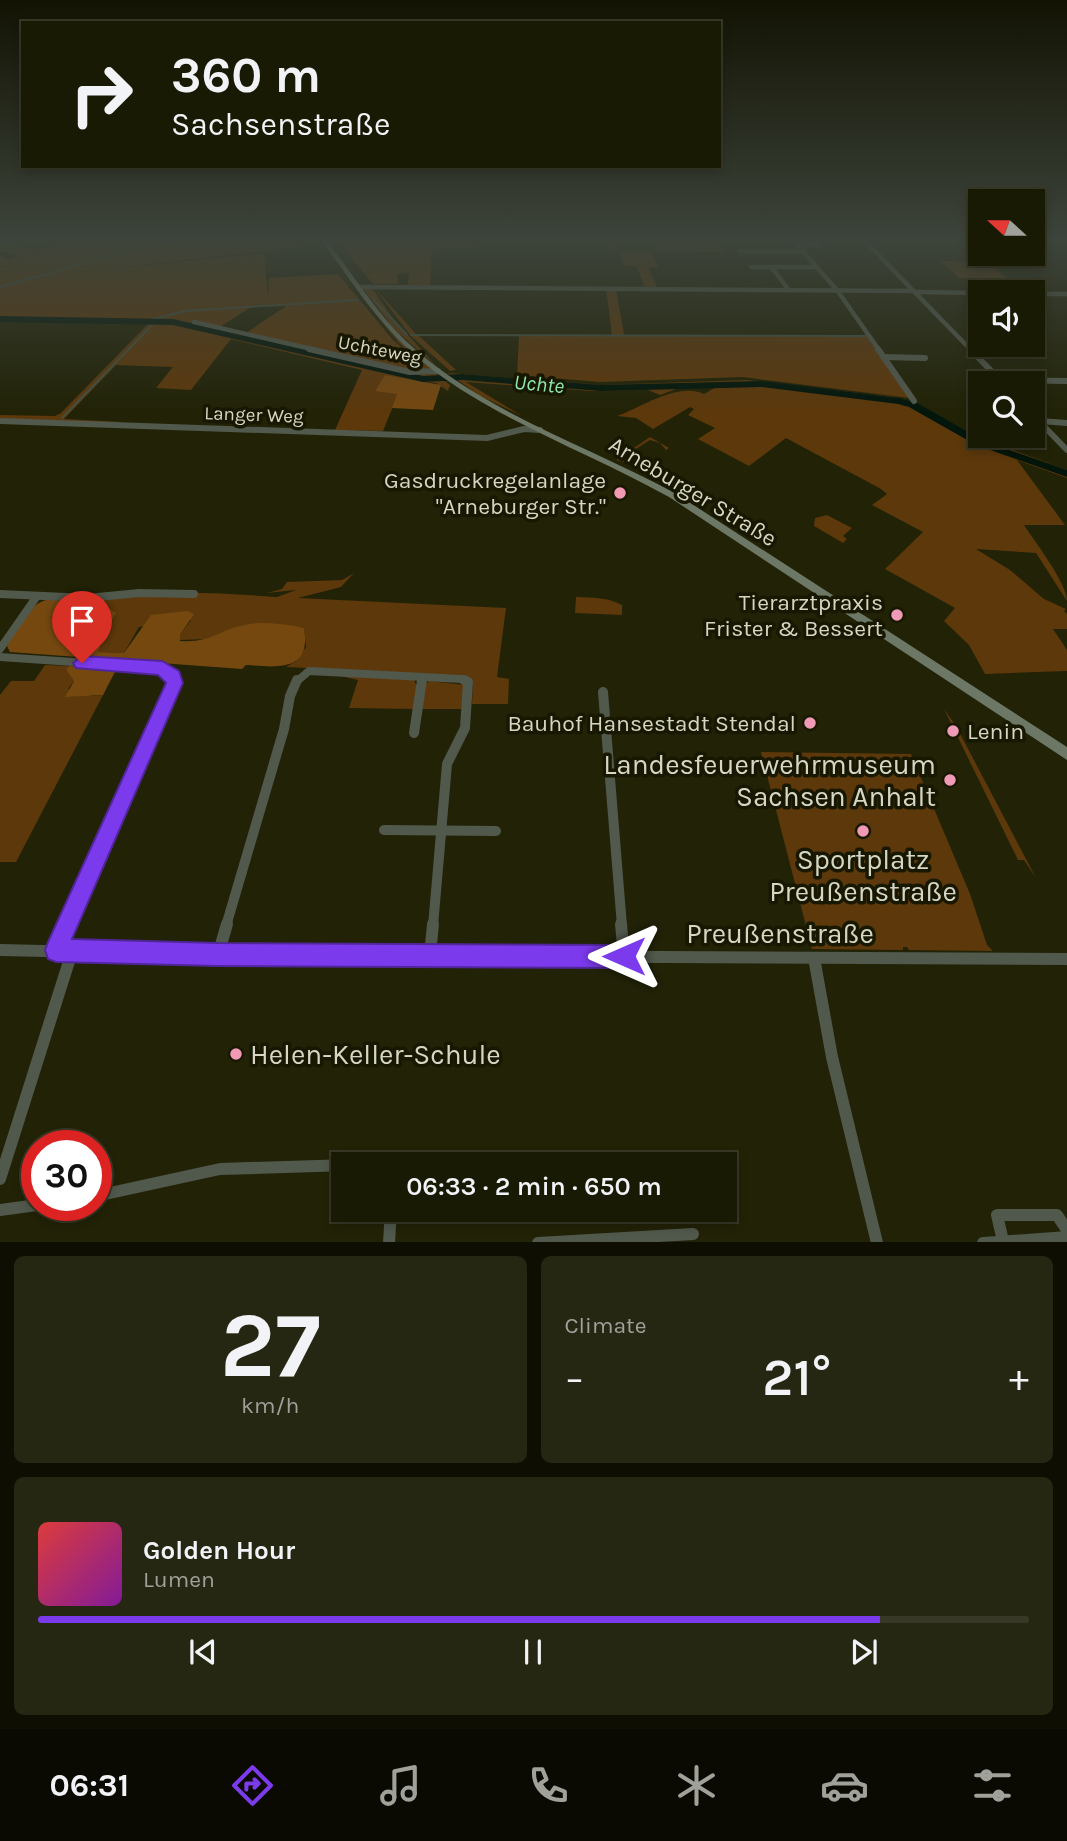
<!DOCTYPE html>
<html lang="en">
<head>
<meta charset="utf-8">
<style>
  :root { --surface:#191a04; --page:#262713; --text:#f1f3f6; --muted:#9fa19a; --line:#373826; --accent:#7c3aed }
  body { margin:0; font-family:Karla,sans-serif; background:var(--page); color:var(--text); height:100vh; display:flex; flex-direction:column; font-size:26px; white-space:nowrap }
  * { box-sizing:border-box; margin:0 }
  p { font-size:23px; color:var(--muted) }
  .icon { flex:none; width:38px; height:38px; fill:none; stroke:currentColor; stroke-width:2; stroke-linecap:round; stroke-linejoin:round }
  .map { position:relative; height:1242px; overflow:hidden }
  .side { display:flex; flex-direction:column; gap:14px; padding:14px; background:#0e0e02; flex:1 }
  .side>* { flex:none }
  .top-card { position:absolute; left:21px; top:21px; width:700px; height:147px; border-radius:0px; box-shadow:0 4px 10px #0003,0 0 0 2px var(--line); background:#191a04; color:var(--text); overflow:hidden }
  .needle { width:46px; rotate:291deg }
  .tools { position:absolute; left:968px; top:189px; display:grid; gap:14px }
  .tools a { display:grid; place-items:center; width:77px; height:77px; border-radius:0px; background:var(--surface); box-shadow:0 4px 10px #0003,0 0 0 2px var(--line); font-size:35px }
  .speed { position:absolute; left:21px; top:1130px; display:flex; gap:14px; font-size:35px; font-weight:700; text-align:center }
  .speed>* { display:grid; place-content:center; width:91px; height:91px; border-radius:50%; background:var(--surface); box-shadow:0 4px 10px #0003,0 0 0 2px var(--line); line-height:1 }
  .speed .limit { border:10px solid #d22; background:#fff; color:#111 }
  .pin { position:absolute; display:grid; place-items:center; width:60px; height:60px; color:#fff; margin:-72px -30px; border-radius:50% 50% 50% 0; rotate:-45deg; box-shadow:0 0 7px #0007 }
  .pin .icon { rotate:45deg }
  .me { position:absolute; width:77px; margin:-38px; rotate:270deg; stroke-linejoin:round; filter:drop-shadow(0 0 5px #0008) }
  .turn { display:flex; align-items:center; gap:24px; height:147px; padding:0 35px; font-size:32px }
  .turn .icon { width:91px; height:91px; stroke-width:2.5 }
  .turn b { display:block; font-size:49px; line-height:60px }
  .big { font-size:52px; font-weight:600; line-height:1.1 }
  .side .card { flex:1; display:flex; flex-direction:column; justify-content:center; gap:10px; min-width:0; padding:0 24px; border-radius:10px; background:var(--page) }
  .side .dial { align-items:center; gap:0 }
  .dial b { font-size:91px; line-height:1 }
  .song { display:flex; align-items:center; gap:21px }
  .cover { width:84px; height:84px; border-radius:10px; background:linear-gradient(135deg,hsl(0 70% 55%),hsl(290 70% 35%)) }
  .played { height:7px; border-radius:4px; background:linear-gradient(90deg,var(--accent) 85%,var(--line) 85%) }
  .keys { display:flex; justify-content:space-around; direction:ltr }
  .heat { display:flex; justify-content:space-between; align-items:center; font-size:38px; direction:ltr }
  .side .tiles { flex:1; display:grid; gap:14px; grid-template-columns:1fr 1fr }
  .card:last-child { grid-column:span 2 }
  .trip { position:absolute; left:331px; top:1152px; width:406px; height:70px; border-radius:0px; background:var(--surface); box-shadow:0 4px 10px #0003,0 0 0 2px var(--line); font-weight:600; line-height:70px; text-align:center }
  .menu { display:flex; height:112px; justify-content:space-around; align-items:center; background:#0a0a02; color:var(--muted) }
  .menu .icon { width:49px; height:49px }
  .menu .on { color:var(--accent) }
  .menu b { font-size:32px; color:var(--text) }
  .map>svg:first-child { display:block }
  .green { fill:#5c380b }
  .forest { fill:#754810 }
  .lines { fill:none; stroke-linecap:round; stroke-linejoin:round }
  .stream { stroke:#425043; stroke-width:2 }
  .river { fill:#03160b; fill-rule:evenodd }
  .street-far4 { stroke:#51584c; stroke-width:4.5 }
  .street-far3 { stroke:#51584c; stroke-width:6 }
  .street-far2 { stroke:#51584c; stroke-width:8 }
  .street-far1 { stroke:#51584c; stroke-width:10 }
  .street { stroke:#51584c; stroke-width:12 }
  .secondary { fill:#6c7765; fill-rule:evenodd }
  .route { fill:#7c3aed; stroke:#51269a; stroke-width:2 }
  .poi-dot { fill:#f09ab5; stroke:#181800; stroke-width:2.5 }
  .labels { text-anchor:middle; stroke-width:7; stroke-linejoin:round; paint-order:stroke }
  .far-street-label { font-size:19px; fill:#d5d6c6; stroke:#181800 }
  .far-water-label { font-size:21px; font-style:italic; fill:#8de9b0; stroke:#181800 }
  .poi-label { font-size:23px; fill:#d5d6c6; stroke:#181800; text-anchor:end }
  .street-label { font-size:23px; fill:#d5d6c6; stroke:#181800 }
  .near-poi-label { font-size:28px; fill:#d5d6c6; stroke:#181800; text-anchor:end }
  .near-street-label { font-size:28px; fill:#d5d6c6; stroke:#181800 }
</style>
</head>
<body>
<div class="map">
<svg width="1067" height="1243" viewBox="0 0 1067 1243">
  <rect width="100%" height="100%" fill="#212206"/>
  <g class="green">
    <polygon points="35,239 297,239 304,247 80,272 264,253 268,296 269,278 338,274 393,340 426,368 398,342 359,293 397,338 434,370 426,373 246,333 286,306 251,307 220,327 265,340 408,372 435,373 450,385 448,391 436,383 417,381 398,394 383,431 335,430 362,370 231,339 191,390 156,388 173,367 116,365 64,419 122,422 118,423 0,419 0,415 55,416 61,413 148,324 0,321 59,319 0,318 0,266 8,267 0,265 0,256 9,260 19,255 0,252 0,243 41,250 57,243"/>
    <polygon points="336,239 476,239 476,247 432,250 430,285 408,285 409,272 397,274 398,284 373,284"/>
    <polygon points="603,239 614,239 619,250 651,251 658,267 648,268 657,287 645,287 636,266 624,266 619,250 607,250"/>
    <polygon points="651,239 685,239 687,243 697,242 695,239 716,239 725,252 657,251"/>
    <path d="M 940,261 L 987,262 L 1025,292 C 1012,292 1007,278 993,278 L 1008,292 L 996,292 L 980,279 L 959,278 Z"/>
    <polygon points="371,286 391,316 436,366 394,329 363,289"/>
    <polygon points="373,286 416,334 612,335 606,289 616,289 624,335 866,335 909,398 743,377 600,382 517,375 519,336 418,335 456,370 450,371 410,335"/>
    <path d="M 448,373 L 601,385 L 747,380 L 893,397 L 914,402 L 972,435 L 1067,470 L 1067,478 L 1017,460 L 1065,525 L 1024,525 C 1035,542 1067,583 1067,601 L 1036,553 L 976,549 L 1010,570 L 1044,599 L 1066,609 L 1064,611 L 1067,614 L 1067,629 L 1053,629 L 1067,650 L 1067,671 L 985,674 L 969,645 L 944,621 L 955,608 L 885,569 L 923,532 L 872,505 L 887,494 L 881,489 L 786,438 L 749,466 L 698,439 L 715,428 L 688,415 L 694,409 L 690,407 L 653,429 L 636,418 L 617,416 C 644,406 678,382 704,394 L 716,387 L 679,388 L 660,395 L 648,390 L 591,391 L 466,382 L 522,416 L 480,396 Z"/>
    <polygon points="650,437 669,448 666,450 660,443 650,440 626,455 645,468 654,470 652,472 662,474 660,477 671,480 669,482 675,486 679,485 674,489 631,464 616,460"/>
    <polygon points="827,515 852,528 843,536 847,539 843,543 814,526 815,518"/>
    <path d="M 354,573 L 341,587 L 298,598 L 506,608 L 497,677 L 509,679 L 508,704 L 472,704 L 473,682 L 466,676 L 286,667 L 296,661 L 306,647 L 304,628 L 243,625 L 208,639 L 180,640 L 180,635 L 191,620 L 139,627 L 124,653 L 97,652 L 107,627 L 109,609 L 81,605 C 131,587 223,593 277,597 L 296,590 L 267,593 L 282,589 L 287,582 L 342,580 Z"/>
    <path d="M 576,597 C 592,598 608,597 622,605 L 622,615 L 575,613 Z"/>
    <polygon points="45,665 69,666 66,670 74,681 68,689 92,696 103,695 16,862 0,862 0,695 11,681 34,681"/>
    <polygon points="340,676 414,680 417,687 414,709 349,708 358,680"/>
    <polygon points="429,681 465,685 464,709 421,709 426,684"/>
    <polygon points="944,709 956,726 1036,878 1024,860 1018,860"/>
    <polygon points="761,752 911,754 970,894 987,945 993,951 909,950 907,947 903,947 903,950 812,949"/>
  </g>
  <g class="forest">
    <polygon points="385,375 441,385 433,410 392,408 397,394 375,391"/>
    <path d="M 50,599 L 109,609 L 116,613 L 107,627 L 98,652 L 124,653 L 151,615 L 187,611 L 194,614 L 180,635 L 180,641 C 212,643 219,630 244,625 C 263,621 285,624 304,628 C 312,673 276,667 246,665 L 242,669 L 10,652 L 7,646 C 18,628 27,603 50,599 Z"/>
    <polygon points="69,666 116,670 103,695 65,697 74,681 66,670"/>
  </g>
  <g class="lines">
    <g class="stream">
      <polyline points="0,287 170,239"/>
      <polyline points="373,299 407,335"/>
      <polyline points="150,320 185,311 358,300"/>
      <polyline points="411,335 865,336"/>
      <polyline points="62,418 156,321"/>
    </g>
    <polygon class="river" points="0,316 173,319 423,376 462,374 601,385 762,381 899,398 917,403 984,441 1067,470 1067,477 976,445 909,407 898,404 762,387 601,391 462,380 423,382 173,325 0,322"/>
    <g class="street-far4">
      <polyline points="792,239 837,290 879,350"/>
      <polyline points="863,239 971,350"/>
      <polyline points="0,243 17,239"/>
      <polyline points="798,245 819,245"/>
      <polyline points="739,251 803,252"/>
      <polyline points="751,267 817,267"/>
      <polyline points="772,268 788,289"/>
      <polyline points="359,287 914,291"/>
      <polyline points="915,292 980,293"/>
      <polyline points="1032,294 1067,294"/>
      <polyline points="194,322 316,350"/>
    </g>
    <g class="street-far3">
      <polyline points="309,349 410,372 438,371"/>
      <polyline points="878,349 914,401"/>
      <polyline points="970,349 1003,383"/>
      <polyline points="884,357 925,358"/>
      <polyline points="1000,380 1067,381"/>
      <polyline points="1032,414 1067,450"/>
      <polyline points="0,421 487,438 524,429 540,430"/>
      <polyline points="1040,421 1067,423"/>
    </g>
    <g class="street-far2">
      <polyline points="0,594 88,598 139,593 194,594"/>
      <polyline points="0,649 37,596"/>
      <polyline points="0,657 161,668 173,676 174,682"/>
      <polyline points="296,682 309,671 461,679 468,682"/>
      <polyline points="421,682 422,677"/>
    </g>
    <g class="street-far1">
      <polyline points="603,692 622,926"/>
      <polyline points="414,733 422,680"/>
      <polyline points="384,830 496,831"/>
      <polyline points="67,926 174,680"/>
      <polyline points="226,926 284,729 290,696 297,680"/>
      <polyline points="433,926 447,764 465,728 468,682 464,680"/>
    </g>
    <g class="street">
      <polyline points="621,924 624,956"/>
      <polyline points="0,950 218,955 1067,959"/>
      <polyline points="56,950 67,924"/>
      <polyline points="218,955 227,924"/>
      <polyline points="430,955 433,924"/>
      <polyline points="814,958 832,1057 877,1243"/>
      <polyline points="0,1179 72,952"/>
      <polyline points="96,1196 220,1169 380,1164"/>
      <polyline points="0,1210 37,1205"/>
      <polyline points="1003,1241 997,1215 1057,1215 1067,1230"/>
      <polyline points="389,1243 391,1209"/>
      <polyline points="538,1243 693,1234"/>
      <polyline points="983,1243 1067,1237"/>
    </g>
    <path class="secondary" d="M 321,239 L 325,239 C 352,272 374,310 405,340 C 481,412 585,444 675,493 L 1067,747 L 1067,760 L 669,497 C 592,454 506,424 434,371 C 398,344 371,310 345,273 C 337,262 328,250 321,239 Z"/>
  </g>
  <linearGradient id="sky" x2="0" y2="1"><stop stop-color="#121303"/><stop offset="0.58" stop-color="#3d443b"/><stop offset="1" stop-color="#3d443b" stop-opacity="0"/></linearGradient>
  <rect width="1067" height="413" fill="url(#sky)"/>
  <polygon class="route" points="82,656 162,661 179,671 183,683 72,939 218,943 624,945 632,948 635,956 632,965 624,968 218,966 56,962 48,959 45,950 48,942 166,683 158,675 76,668 73,663"/>
  <g class="poi-dot">
    <circle cx="620" cy="493" r="7"/>
    <circle cx="897" cy="615" r="7"/>
    <circle cx="810" cy="723" r="7"/>
    <circle cx="953" cy="731" r="7"/>
    <circle cx="950" cy="780" r="7"/>
    <circle cx="863" cy="831" r="7"/>
    <circle cx="236" cy="1054" r="7"/>
  </g>
  <g class="labels">
    <g class="far-street-label">
      <text transform="translate(380 349) rotate(11)" y="7">Uchteweg</text>
      <text transform="translate(254 414) rotate(2)" y="7">Langer Weg</text>
    </g>
    <g class="far-water-label">
      <text transform="translate(539 384) rotate(5)" y="7">Uchte</text>
    </g>
    <g class="poi-label">
      <text x="606" y="488">Gasdruckregelanlage<tspan x="606" dy="26">"Arneburger Str."</tspan></text>
      <text x="883" y="610">Tierarztpraxis<tspan x="883" dy="26">Frister &amp; Bessert</tspan></text>
      <text x="796" y="731">Bauhof Hansestadt Stendal</text>
      <text x="967" y="739" text-anchor="start">Lenin</text>
    </g>
    <g class="street-label">
      <text transform="translate(693 491) rotate(31)" y="8">Arneburger Straße</text>
    </g>
    <g class="near-poi-label">
      <text x="936" y="774">Landesfeuerwehrmuseum<tspan x="936" dy="32">Sachsen Anhalt</tspan></text>
      <text x="863" y="869" text-anchor="middle">Sportplatz<tspan x="863" dy="32">Preußenstraße</tspan></text>
      <text x="250" y="1064" text-anchor="start">Helen-Keller-Schule</text>
    </g>
    <g class="near-street-label">
      <text x="780" y="943">Preußenstraße</text>
    </g>
  </g>
</svg>
<div class="tools">
<a><svg class="needle" viewBox="-14 -14 28 28"><path d="M0-13l5 13h-10z" fill="#e53935"/><path d="M0 13l5-13h-10z" fill="#9fa19a"/></svg></a>
<a><svg class="icon" aria-label="sound" viewBox="0 0 24 24"><path d="M4 9h4l5-4v14l-5-4H4zM17 9q2 3 0 6"/></svg></a>
<a><svg class="icon" aria-label="search" viewBox="0 0 24 24"><circle cx="10" cy="10" r="6"/><path d="M15 15l6 6"/></svg></a>
</div>
<div class="speed"><div class="limit">30</div></div>
<div class="pin" style="left:82px;top:663px;background:#d93025"><svg class="icon" aria-label="arrive" viewBox="0 0 24 24"><path d="M6 21V4h12l-3 4 3 4H6"/></svg></div>
<svg class="me" style="left:624px;top:956px" viewBox="-20 -20 40 40"><path d="M0-17L14 15 0 8-14 15z" fill="#7c3aed" stroke="#fff" stroke-width="4"/></svg>
<div class="trip">06:33 · 2 min · 650 m</div>
<div class="top-card">
<div class="turn"><svg class="icon" aria-label="right" viewBox="0 0 24 24"><path d="M7 20v-9h11M14 6l5 5-5 5"/></svg><div><b>360 m</b>Sachsenstraße</div></div>
</div>
</div>
<section class="side">
<div class="tiles">
<div class="card dial"><b>27</b><p>km/h</p></div>
<div class="card"><p>Climate</p>
<div class="heat"><a>−</a><b class="big">21°</b><a>+</a></div>
</div>
<div class="card">
<div class="song"><i class="cover"></i><div><b>Golden Hour</b><p>Lumen</p></div></div>
<div class="played"></div>
<div class="keys"><svg class="icon" aria-label="previous" viewBox="0 0 24 24"><path d="M18 5L8 12l10 7zM5 5v14"/></svg><svg class="icon" aria-label="pause" viewBox="0 0 24 24"><path d="M8 5v14M16 5v14"/></svg><svg class="icon" aria-label="next" viewBox="0 0 24 24"><path d="M6 5l10 7-10 7zM19 5v14"/></svg></div>
</div>
</div>
</section>
<nav class="menu">
<b>06:31</b>
<svg class="icon on" aria-label="directions" viewBox="0 0 24 24"><path d="M12 3l9 9-9 9-9-9zM9 14v-3h6M13 9l2 2-2 2"/></svg>
<svg class="icon" aria-label="music" viewBox="0 0 24 24"><path d="M9 18V5l10-2v13"/><circle cx="6" cy="18" r="3"/><circle cx="16" cy="16" r="3"/></svg>
<svg class="icon" aria-label="phone" viewBox="0 0 24 24"><path d="M5 4h4l2 5-3 2q2 4 5 5l2-3 5 2v4C11 20 4 13 5 4z"/></svg>
<svg class="icon" aria-label="climate" viewBox="0 0 24 24"><path d="M12 3v18M4 7l16 10M4 17L20 7"/></svg>
<svg class="icon" aria-label="car" viewBox="0 0 24 24"><path d="M5 17H2v-5l4-1 3-4h7l3 4 3 1v5h-3M9 17h6M6 11h13"/><circle cx="7" cy="17" r="2"/><circle cx="17" cy="17" r="2"/></svg>
<svg class="icon" aria-label="filters" viewBox="0 0 24 24"><path d="M4 7h16M4 17h16"/><circle cx="9" cy="7" r="2"/><circle cx="15" cy="17" r="2"/></svg>
</nav>
</body>
</html>
